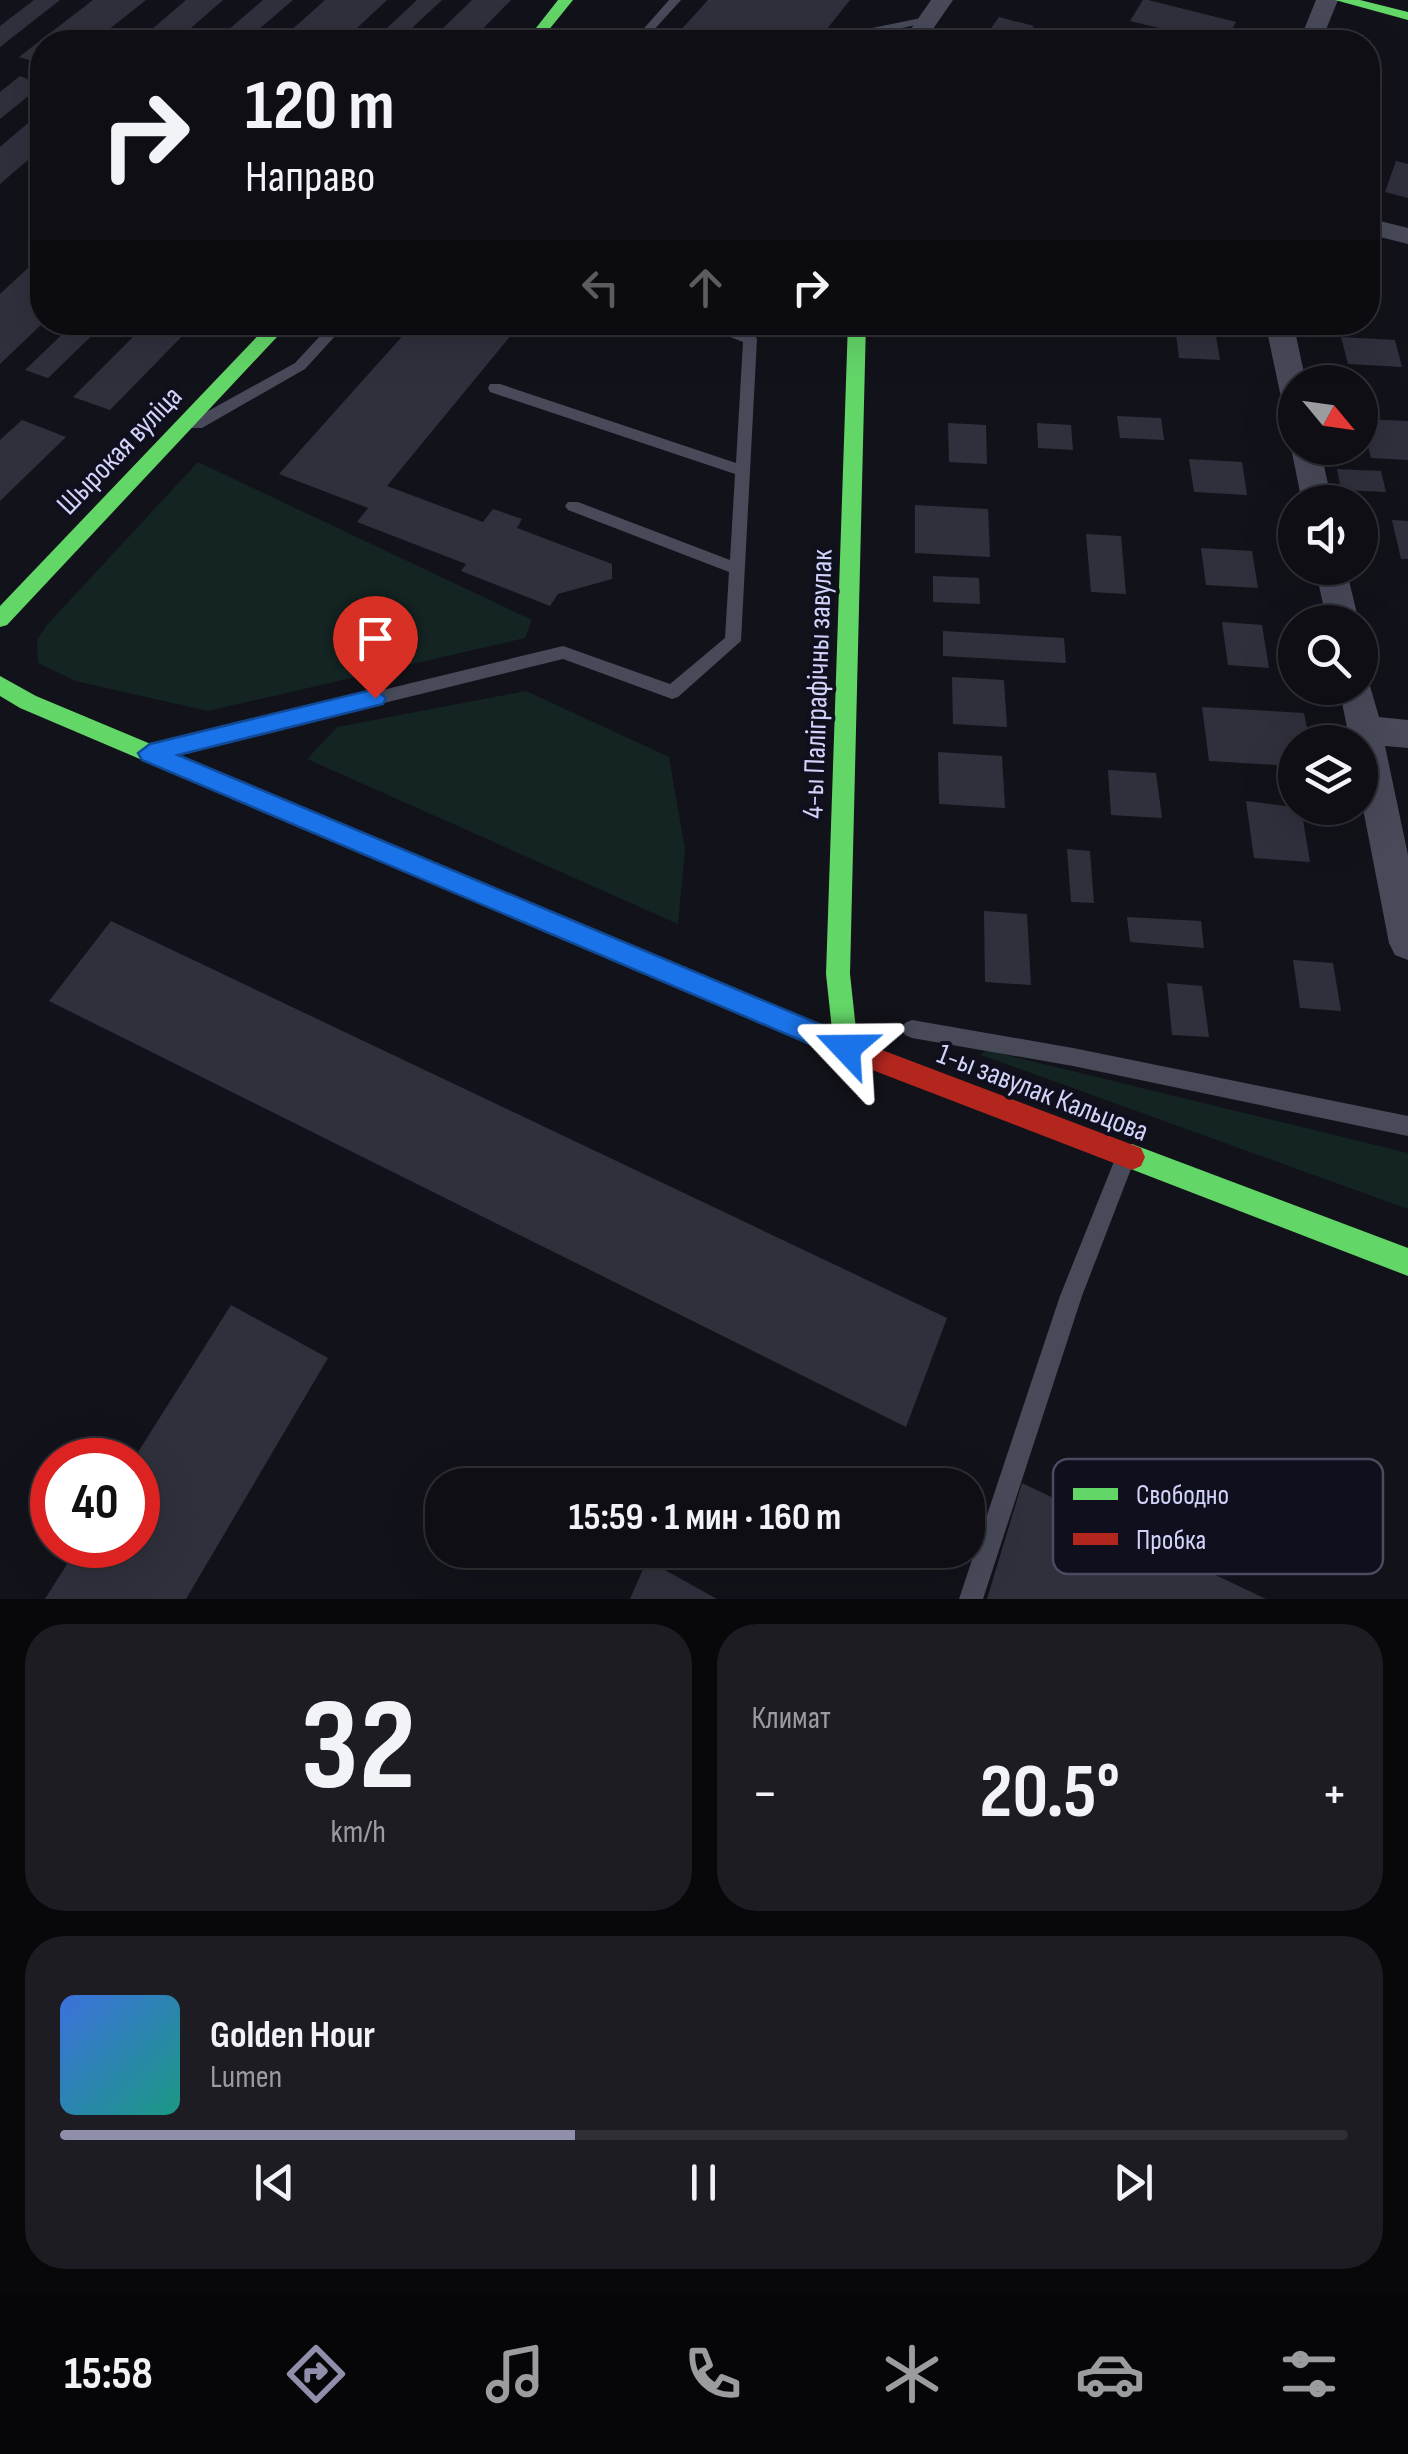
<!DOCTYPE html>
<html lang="ru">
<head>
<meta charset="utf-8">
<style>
  :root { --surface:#0e0e14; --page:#1c1c22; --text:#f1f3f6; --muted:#9b9ca0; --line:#2e2e34; --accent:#8f8fab }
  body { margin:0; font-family:"Sofia Sans Condensed",sans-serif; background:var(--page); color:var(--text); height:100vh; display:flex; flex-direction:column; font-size:38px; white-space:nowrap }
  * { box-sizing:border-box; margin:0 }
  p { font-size:32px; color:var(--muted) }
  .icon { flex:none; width:55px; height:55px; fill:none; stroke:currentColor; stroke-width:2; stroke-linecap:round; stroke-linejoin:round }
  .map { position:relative; height:1599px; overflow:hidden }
  .drawer { display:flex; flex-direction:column; gap:25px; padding:25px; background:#08080b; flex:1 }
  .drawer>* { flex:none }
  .banner { position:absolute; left:30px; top:30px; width:1350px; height:305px; border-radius:40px; box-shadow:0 10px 40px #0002,0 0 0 2px var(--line); background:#0e0e14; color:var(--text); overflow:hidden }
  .needle { width:65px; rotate:119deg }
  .buttons { position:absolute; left:1278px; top:365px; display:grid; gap:20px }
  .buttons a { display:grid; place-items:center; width:100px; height:100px; border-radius:50%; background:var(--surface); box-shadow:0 10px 40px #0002,0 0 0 2px var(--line); font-size:50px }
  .speed { position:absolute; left:30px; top:1438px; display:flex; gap:20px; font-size:50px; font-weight:700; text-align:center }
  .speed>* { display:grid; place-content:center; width:130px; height:130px; border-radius:50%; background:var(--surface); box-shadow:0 10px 40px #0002,0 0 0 2px var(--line); line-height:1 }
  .speed .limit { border:15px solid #d22; background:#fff; color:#111 }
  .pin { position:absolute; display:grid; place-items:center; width:85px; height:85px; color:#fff; margin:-102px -42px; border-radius:50% 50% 50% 0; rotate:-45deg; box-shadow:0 0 10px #0007 }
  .pin .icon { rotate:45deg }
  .me { position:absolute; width:110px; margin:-55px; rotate:293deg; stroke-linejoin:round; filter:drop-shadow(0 0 8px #0008) }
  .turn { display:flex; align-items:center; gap:35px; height:210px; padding:0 50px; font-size:45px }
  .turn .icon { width:130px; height:130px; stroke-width:2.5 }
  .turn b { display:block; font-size:70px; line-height:85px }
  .lanes { display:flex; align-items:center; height:95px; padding:0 50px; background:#0003; justify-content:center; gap:50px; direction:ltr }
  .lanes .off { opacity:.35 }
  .big { font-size:75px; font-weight:700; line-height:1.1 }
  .drawer .card { flex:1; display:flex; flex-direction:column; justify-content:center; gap:15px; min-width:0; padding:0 35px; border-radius:40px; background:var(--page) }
  .drawer .dial { align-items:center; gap:0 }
  .dial b { font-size:130px; line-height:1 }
  .song { display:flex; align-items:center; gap:30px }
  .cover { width:120px; height:120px; border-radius:15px; background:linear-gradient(135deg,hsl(220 70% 55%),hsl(170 70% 35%)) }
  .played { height:10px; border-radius:5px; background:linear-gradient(90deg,var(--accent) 40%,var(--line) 40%) }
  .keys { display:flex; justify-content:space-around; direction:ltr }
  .heat { display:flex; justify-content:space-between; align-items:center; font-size:55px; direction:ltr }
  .drawer .tiles { flex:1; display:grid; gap:25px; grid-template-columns:1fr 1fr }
  .card:last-child { grid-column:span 2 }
  .trip { position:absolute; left:425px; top:1468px; width:560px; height:100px; border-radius:40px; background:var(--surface); box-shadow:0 10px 40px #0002,0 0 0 2px var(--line); font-weight:700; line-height:100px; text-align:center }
  .tab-bar { display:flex; height:160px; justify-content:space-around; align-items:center; background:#060608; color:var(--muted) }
  .tab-bar .icon { width:70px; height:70px }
  .tab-bar .active { color:var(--accent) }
  .tab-bar b { font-size:45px; color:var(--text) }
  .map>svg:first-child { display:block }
  .green { fill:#132422 }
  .building { fill:#30303d }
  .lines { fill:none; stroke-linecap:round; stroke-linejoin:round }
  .lane { fill:#484a5a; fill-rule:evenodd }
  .street { fill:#484a5a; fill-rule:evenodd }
  .fast { fill:#63d668; fill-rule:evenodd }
  .jam { fill:#b3261e; fill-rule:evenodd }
  .route { fill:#1a73e8; stroke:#114b97; stroke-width:2.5 }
  .labels { text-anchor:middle; stroke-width:8; stroke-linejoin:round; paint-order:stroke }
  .street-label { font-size:30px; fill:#d2d3f9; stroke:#0f0f1e }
  .key { fill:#0f0f1e; stroke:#4a4a60; stroke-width:2.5 }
  .key-label { font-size:28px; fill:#d2d3f9 }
</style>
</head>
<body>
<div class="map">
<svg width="1408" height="1599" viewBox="0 0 1408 1599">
  <rect width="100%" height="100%" fill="#12121a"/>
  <g class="green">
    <polygon points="198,462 532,620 525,638 208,711 75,681 38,663 37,640 46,626"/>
    <polygon points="526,691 669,757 685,849 678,924 307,759 337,727"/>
    <polygon points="986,1050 1408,1153 1408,1209 981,1055"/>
  </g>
  <g class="building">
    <polygon points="34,0 60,0 0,47 0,26"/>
    <polygon points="93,0 146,0 93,42 42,42 42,64 19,57"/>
    <polygon points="186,0 223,0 175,42 137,42"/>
    <polygon points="263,0 293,0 244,42 214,42"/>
    <polygon points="325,0 387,0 342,42 278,42"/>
    <polygon points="417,0 442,0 397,42 372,42"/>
    <polygon points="472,0 511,0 470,42 429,42"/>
    <polygon points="708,0 850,0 823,34 801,28 790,42 670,42"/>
    <polygon points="1143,0 1148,0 1236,22 1225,42 1217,42 1130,21"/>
    <polygon points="999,17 1034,26 1023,42 987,34"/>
    <polygon points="20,76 42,85 0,119 0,92"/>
    <polygon points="42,111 42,148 0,184 0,147"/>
    <polygon points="1396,161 1408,164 1408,198 1385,192"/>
    <polygon points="42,255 42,324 0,364 0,294"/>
    <polygon points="75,322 106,322 48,378 25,370"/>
    <polygon points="148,322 196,322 110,410 73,397"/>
    <polygon points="415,322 522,322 387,486 483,522 493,509 522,519 517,528 612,564 612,579 558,594 550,606 461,571 466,564 357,522 368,508 279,474"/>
    <polygon points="1176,334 1216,336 1220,360 1179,358"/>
    <polygon points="1341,337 1395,340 1402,367 1348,364"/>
    <polygon points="1117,416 1161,418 1164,440 1120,438"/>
    <polygon points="1361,419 1408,421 1408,460 1371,458"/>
    <polygon points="22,420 66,437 0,501 0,440"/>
    <polygon points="948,423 986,425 987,464 949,462"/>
    <polygon points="1037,423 1071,425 1073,450 1038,448"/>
    <polygon points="1189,459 1242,462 1247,495 1194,492"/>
    <polygon points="1337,469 1381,471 1386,492 1341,490"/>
    <polygon points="915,505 988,509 990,557 915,553"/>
    <polygon points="1392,520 1408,521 1408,559 1401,559"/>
    <polygon points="1086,534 1121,536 1126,594 1091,592"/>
    <polygon points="1201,548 1252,551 1258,588 1206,585"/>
    <polygon points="933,576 979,578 980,604 933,602"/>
    <polygon points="1222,622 1262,625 1269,668 1228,665"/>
    <polygon points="943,631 1064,638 1066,663 943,656"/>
    <polygon points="952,677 1004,680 1007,727 953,724"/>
    <polygon points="1202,707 1304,713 1310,742 1295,742 1295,766 1209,761"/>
    <polygon points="938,752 1002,756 1005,808 939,804"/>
    <polygon points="1108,770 1156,773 1162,818 1111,815"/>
    <polygon points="1246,801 1301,808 1310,862 1254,858"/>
    <polygon points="1067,849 1090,851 1094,903 1071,902"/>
    <polygon points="984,911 1027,914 1031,985 985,982"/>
    <polygon points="1127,917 1201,921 1204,948 1130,942"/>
    <polygon points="111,921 947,1318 906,1427 49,1001"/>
    <polygon points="1293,960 1333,963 1341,1011 1300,1008"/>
    <polygon points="1167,983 1202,986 1209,1037 1172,1035"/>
    <polygon points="231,1305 328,1358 186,1599 45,1599 79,1545 138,1545 138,1460 133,1460"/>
    <polygon points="1022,1483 1266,1599 987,1599"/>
    <polygon points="647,1560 717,1599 630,1599"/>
  </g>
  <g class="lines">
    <g class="lane">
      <polygon points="669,0 681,0 643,42 632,42"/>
      <polygon points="926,17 930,18 930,22 851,39 848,42 837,42 843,34"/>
      <polygon points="333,322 348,322 305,369 202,428 192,428 192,420 295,363"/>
      <polygon points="692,322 715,322 755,336 757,339 741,641 678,697 672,699 563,659 160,758 154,756 151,751 154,746 160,744 563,646 670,684 725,638 729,572 568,510 565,506 568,502 578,502 730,560 735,474 490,392 488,388 490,384 500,384 736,463 743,342"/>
      <polygon points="912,1020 1073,1048 1408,1116 1408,1136 1073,1066 912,1038 905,1035 902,1029 905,1023"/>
      <polygon points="1126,1146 1133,1149 1136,1156 1082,1296 983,1599 959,1599 1060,1296 1119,1149"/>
    </g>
    <g class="street">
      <polygon points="931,0 953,0 924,42 902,42"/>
      <polygon points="1316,0 1338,0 1321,42 1299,42"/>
      <polygon points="1368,218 1408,228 1408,244 1368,234"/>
      <polygon points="1265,322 1293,322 1306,382 1295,382 1295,407 1285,404 1281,397"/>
      <polygon points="1295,441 1295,448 1320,448 1332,502 1302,502 1291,448"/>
      <polygon points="1315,568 1346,568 1359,622 1327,622"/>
      <polygon points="1360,676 1368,679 1379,717 1408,720 1408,748 1385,746 1408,855 1408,960 1395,955 1389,943 1360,793 1360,742 1350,742 1339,688 1360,688"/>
    </g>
    <g class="fast">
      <polygon points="558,0 573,0 539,42 525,42"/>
      <polygon points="1335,0 1360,0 1408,12 1408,20"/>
      <polygon points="271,322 291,322 7,625 0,627 0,606"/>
      <polygon points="848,322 866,322 850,974 858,1048 855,1056 846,1060 837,1056 834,1048 826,974"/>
      <polygon points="0,676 36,696 715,980 718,988 715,996 706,999 697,996 20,708 0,696"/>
      <polygon points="1132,1144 1408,1248 1408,1276 1123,1166 1119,1157 1123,1148"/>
    </g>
    <polygon class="jam" points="706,977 882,1050 1141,1148 1145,1157 1141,1166 1132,1170 867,1068 697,996 694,988 697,980"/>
  </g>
  <polygon class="route" points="375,689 386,698 383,704 178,755 855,1039 859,1048 855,1056 846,1059 838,1056 142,760 138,753 150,744"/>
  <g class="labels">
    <g class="street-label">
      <text transform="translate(119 450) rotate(-46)" y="10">Шырокая вуліца</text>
      <text transform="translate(817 684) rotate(-88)" y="10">4-ы Паліграфічны завулак</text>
      <text transform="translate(1043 1092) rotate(21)" y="10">1-ы завулак Кальцова</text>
    </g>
  </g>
  <rect x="1053" y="1459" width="330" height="115" rx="15" class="key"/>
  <rect x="1073" y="1488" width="45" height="12" fill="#63d668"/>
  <rect x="1073" y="1533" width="45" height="12" fill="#b3261e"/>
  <g class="key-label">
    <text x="1136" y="1504">Свободно</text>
    <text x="1136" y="1549">Пробка</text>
  </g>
</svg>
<div class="buttons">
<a><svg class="needle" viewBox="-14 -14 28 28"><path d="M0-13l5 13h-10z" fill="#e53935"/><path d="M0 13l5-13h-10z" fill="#9b9ca0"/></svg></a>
<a><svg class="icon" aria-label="sound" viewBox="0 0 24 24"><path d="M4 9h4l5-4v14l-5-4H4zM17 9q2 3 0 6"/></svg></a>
<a><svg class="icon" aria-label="search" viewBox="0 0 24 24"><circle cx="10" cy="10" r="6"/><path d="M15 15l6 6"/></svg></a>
<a><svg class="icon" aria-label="layers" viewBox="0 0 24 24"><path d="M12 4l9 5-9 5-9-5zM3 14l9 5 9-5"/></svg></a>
</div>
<div class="speed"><div class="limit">40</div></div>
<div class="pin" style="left:375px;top:698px;background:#d93025"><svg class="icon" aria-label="arrive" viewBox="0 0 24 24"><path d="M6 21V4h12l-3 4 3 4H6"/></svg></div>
<svg class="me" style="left:846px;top:1048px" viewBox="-20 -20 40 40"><path d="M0-17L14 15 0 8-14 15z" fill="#1a73e8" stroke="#fff" stroke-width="4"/></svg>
<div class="trip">15:59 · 1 мин · 160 m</div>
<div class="banner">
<div class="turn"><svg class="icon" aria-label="right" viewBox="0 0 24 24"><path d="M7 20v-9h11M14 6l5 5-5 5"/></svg><div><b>120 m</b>Направо</div></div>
<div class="lanes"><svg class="icon off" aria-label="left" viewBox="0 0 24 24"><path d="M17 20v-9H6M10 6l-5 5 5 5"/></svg><svg class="icon off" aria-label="ahead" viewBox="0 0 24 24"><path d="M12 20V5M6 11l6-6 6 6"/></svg><svg class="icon" aria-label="right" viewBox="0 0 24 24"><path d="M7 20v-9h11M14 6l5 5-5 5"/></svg></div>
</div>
</div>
<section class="drawer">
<div class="tiles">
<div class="card dial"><b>32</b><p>km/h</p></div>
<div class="card"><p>Климат</p>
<div class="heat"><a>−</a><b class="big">20.5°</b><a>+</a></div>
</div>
<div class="card">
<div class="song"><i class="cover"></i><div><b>Golden Hour</b><p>Lumen</p></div></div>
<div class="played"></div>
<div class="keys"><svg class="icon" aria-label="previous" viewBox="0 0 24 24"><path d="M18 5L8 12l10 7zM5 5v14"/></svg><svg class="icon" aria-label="pause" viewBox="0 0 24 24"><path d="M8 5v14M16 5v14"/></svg><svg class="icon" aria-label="next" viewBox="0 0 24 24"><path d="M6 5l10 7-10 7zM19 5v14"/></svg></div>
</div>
</div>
</section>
<nav class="tab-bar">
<b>15:58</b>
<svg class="icon active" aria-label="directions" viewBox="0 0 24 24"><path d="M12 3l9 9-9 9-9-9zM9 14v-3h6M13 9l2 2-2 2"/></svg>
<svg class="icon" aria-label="music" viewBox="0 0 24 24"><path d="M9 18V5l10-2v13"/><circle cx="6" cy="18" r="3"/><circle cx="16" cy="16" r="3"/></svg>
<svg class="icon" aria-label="phone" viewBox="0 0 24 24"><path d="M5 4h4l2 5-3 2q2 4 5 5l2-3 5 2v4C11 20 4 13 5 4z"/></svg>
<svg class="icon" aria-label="climate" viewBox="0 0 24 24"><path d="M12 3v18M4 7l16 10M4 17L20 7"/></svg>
<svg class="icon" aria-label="car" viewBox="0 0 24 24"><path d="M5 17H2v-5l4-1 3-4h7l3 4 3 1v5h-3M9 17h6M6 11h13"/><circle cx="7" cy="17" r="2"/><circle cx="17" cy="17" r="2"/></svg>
<svg class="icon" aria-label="filters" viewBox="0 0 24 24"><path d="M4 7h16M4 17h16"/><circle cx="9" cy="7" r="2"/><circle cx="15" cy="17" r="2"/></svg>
</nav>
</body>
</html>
